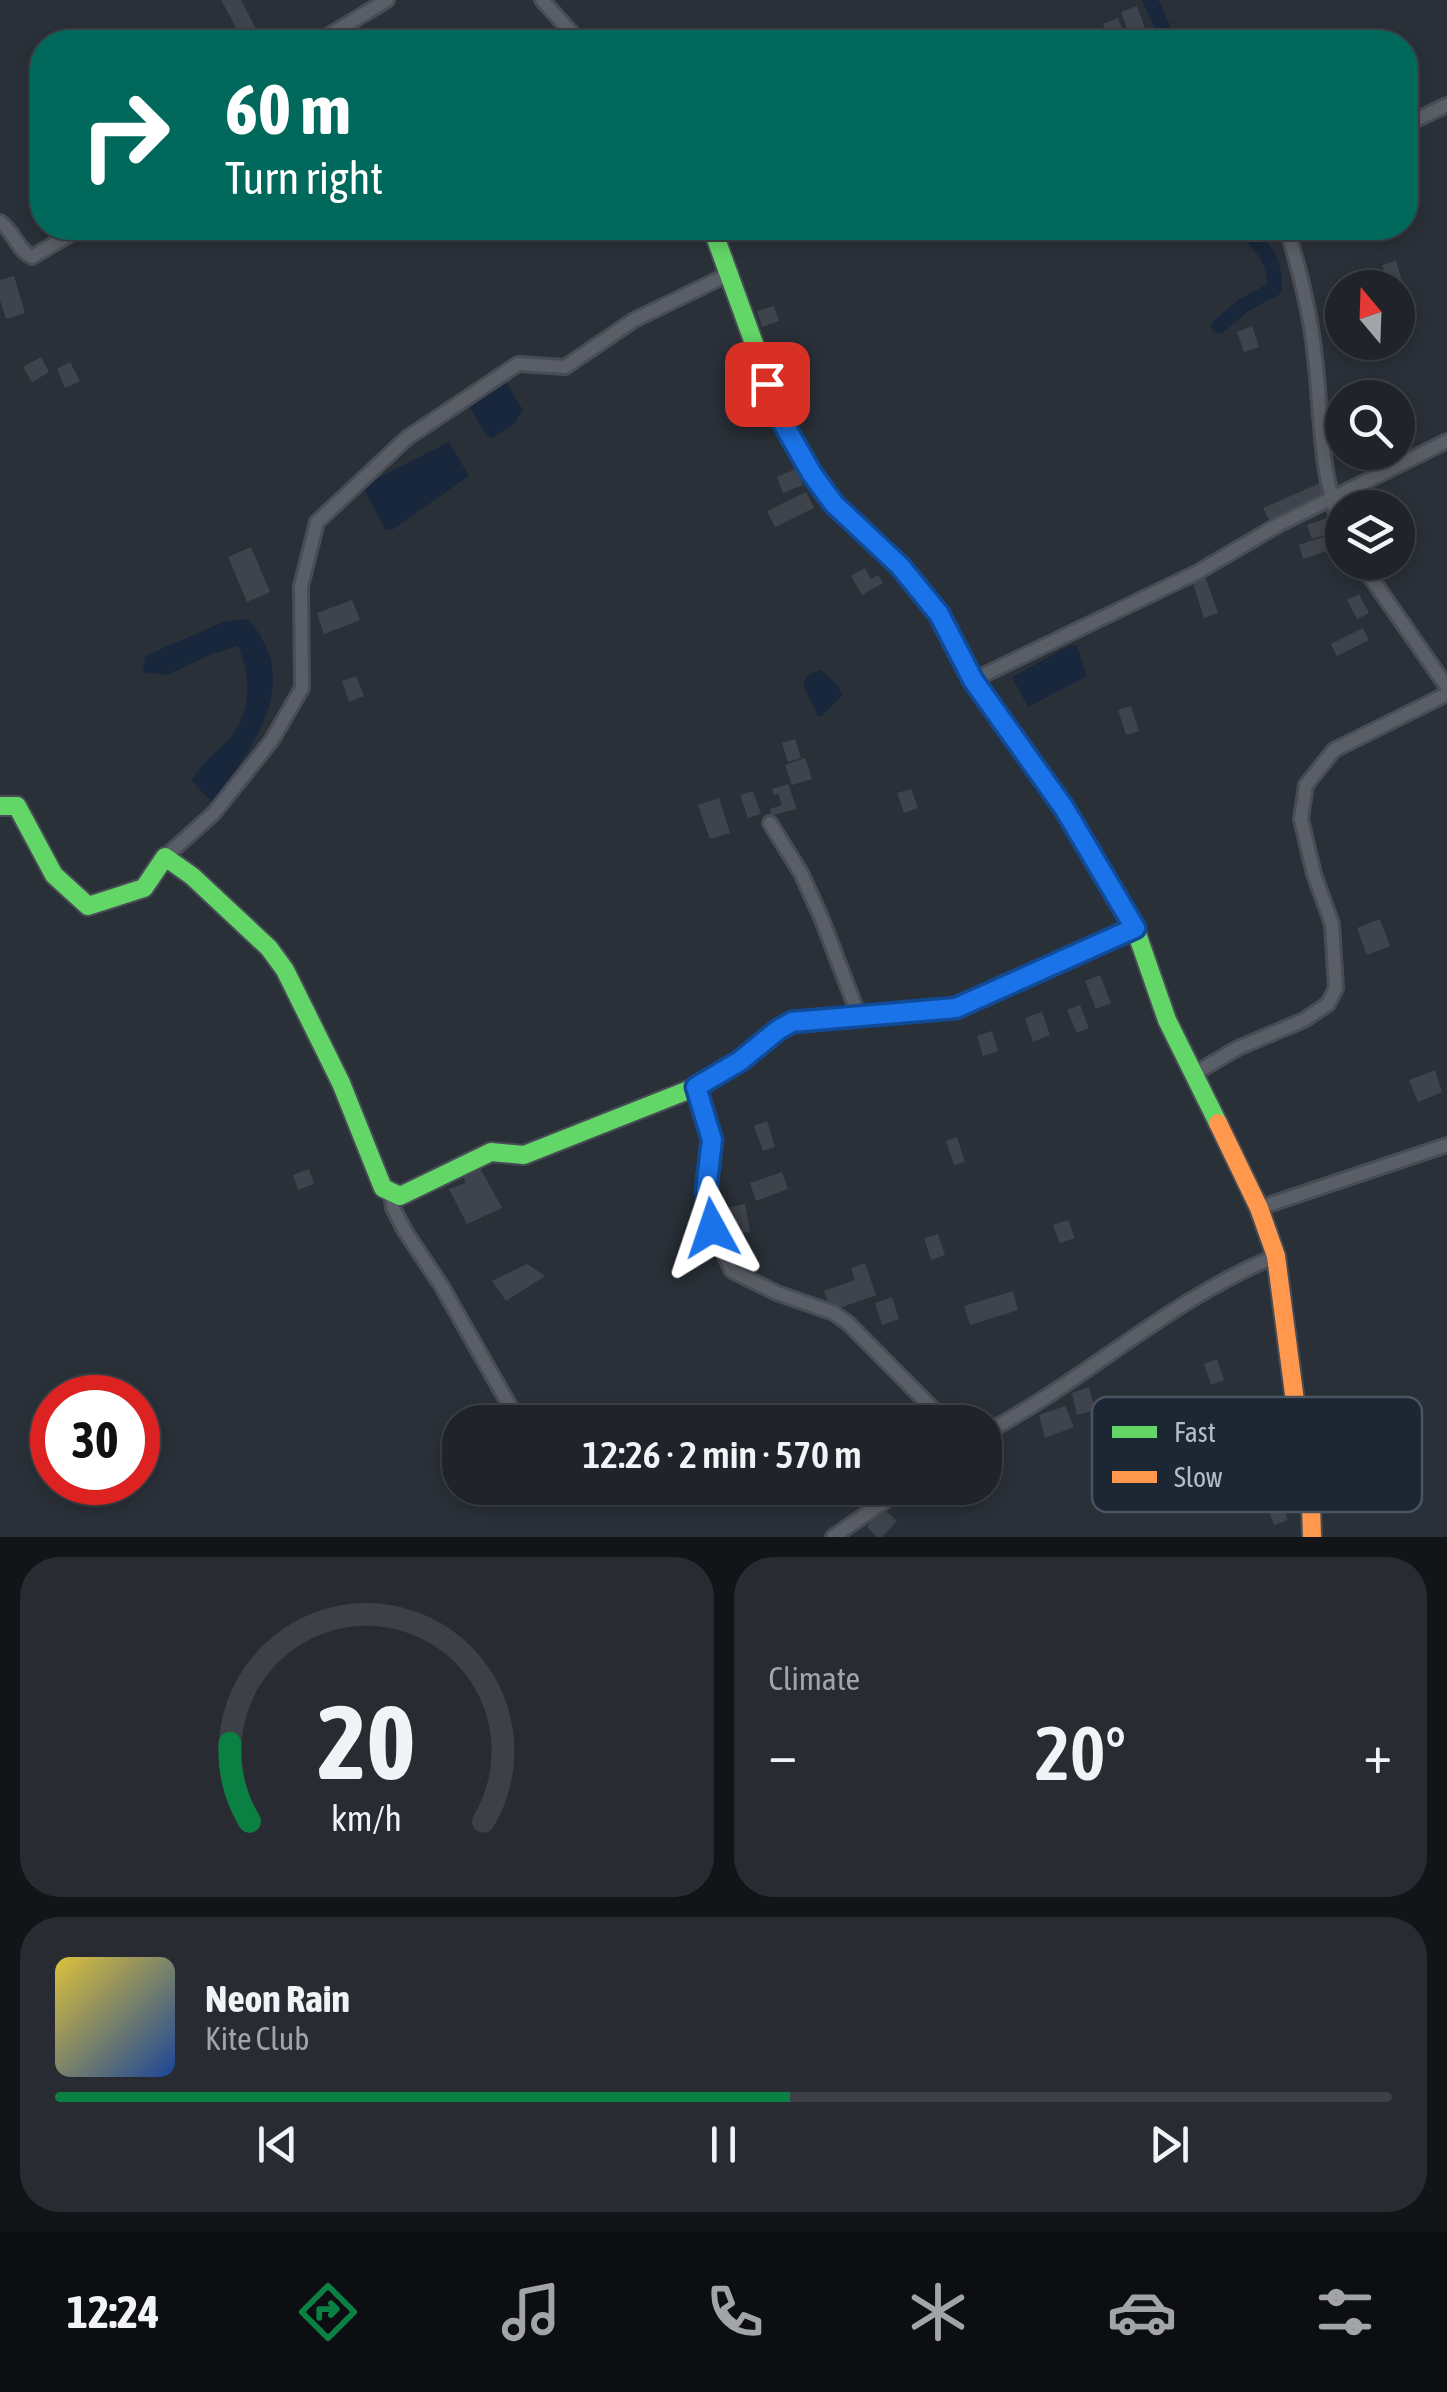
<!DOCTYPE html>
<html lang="en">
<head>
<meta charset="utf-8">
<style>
  :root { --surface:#20242a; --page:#282c32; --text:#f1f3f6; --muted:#a2a4a8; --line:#3d4147; --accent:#0b8043 }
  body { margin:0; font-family:"Asap Condensed",sans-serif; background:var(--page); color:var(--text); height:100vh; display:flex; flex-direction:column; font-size:38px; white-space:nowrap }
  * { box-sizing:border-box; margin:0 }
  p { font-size:32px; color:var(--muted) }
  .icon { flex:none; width:55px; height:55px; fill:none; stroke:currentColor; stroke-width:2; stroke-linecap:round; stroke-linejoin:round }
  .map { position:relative; height:1537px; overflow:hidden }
  .details { display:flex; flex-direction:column; gap:20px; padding:20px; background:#121417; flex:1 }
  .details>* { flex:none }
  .top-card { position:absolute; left:30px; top:30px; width:1388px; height:210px; border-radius:40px; box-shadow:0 5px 15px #0003,0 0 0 2px var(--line); background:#00695c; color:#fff; overflow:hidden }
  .needle { width:65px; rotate:341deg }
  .fabs { position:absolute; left:1325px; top:270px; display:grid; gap:20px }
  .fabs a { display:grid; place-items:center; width:90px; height:90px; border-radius:50%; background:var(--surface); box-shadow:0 5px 15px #0003,0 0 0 2px var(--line); font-size:50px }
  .speed { position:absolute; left:30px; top:1375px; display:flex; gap:20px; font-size:50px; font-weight:700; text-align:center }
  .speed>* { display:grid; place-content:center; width:130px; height:130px; border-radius:50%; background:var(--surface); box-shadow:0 5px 15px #0003,0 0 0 2px var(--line); line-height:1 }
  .speed .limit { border:15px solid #d22; background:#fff; color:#111 }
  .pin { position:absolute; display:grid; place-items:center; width:85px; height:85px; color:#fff; margin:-42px; border-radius:20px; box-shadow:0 5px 15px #0006 }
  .me { position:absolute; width:110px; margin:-55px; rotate:355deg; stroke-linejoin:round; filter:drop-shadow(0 0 8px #0008) }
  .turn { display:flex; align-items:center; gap:35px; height:210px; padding:0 30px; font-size:45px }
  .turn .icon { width:130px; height:130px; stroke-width:2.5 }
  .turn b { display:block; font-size:70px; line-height:85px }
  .big { font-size:75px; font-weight:600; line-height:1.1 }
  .details .tile { flex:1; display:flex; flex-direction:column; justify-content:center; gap:15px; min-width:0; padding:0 35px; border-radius:40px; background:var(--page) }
  .details .dial { align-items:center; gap:0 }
  .dial svg { height:260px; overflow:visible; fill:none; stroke:var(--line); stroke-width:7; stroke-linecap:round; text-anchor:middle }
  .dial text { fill:var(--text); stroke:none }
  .song { display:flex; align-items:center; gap:30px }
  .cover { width:120px; height:120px; border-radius:15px; background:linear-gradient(135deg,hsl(50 70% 55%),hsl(220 70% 35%)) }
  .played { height:10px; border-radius:5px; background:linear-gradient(90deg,var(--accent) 55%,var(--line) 55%) }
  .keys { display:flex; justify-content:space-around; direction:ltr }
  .heat { display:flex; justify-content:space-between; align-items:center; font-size:55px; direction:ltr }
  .details .tiles { flex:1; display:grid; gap:20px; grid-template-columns:1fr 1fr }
  .tile:last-child { grid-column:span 2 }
  .trip { position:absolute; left:442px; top:1405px; width:560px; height:100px; border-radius:40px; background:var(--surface); box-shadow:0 5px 15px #0003,0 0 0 2px var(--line); font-weight:600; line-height:100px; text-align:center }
  .tab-bar { display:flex; height:160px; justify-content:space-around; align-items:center; background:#0d0e11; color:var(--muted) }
  .tab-bar .icon { width:70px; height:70px }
  .tab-bar .current { color:var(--accent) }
  .tab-bar b { font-size:45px; color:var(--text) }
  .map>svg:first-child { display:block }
  .water { fill:#19273c }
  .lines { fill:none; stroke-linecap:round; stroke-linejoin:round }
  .canal { stroke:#19273c; stroke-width:15 }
  .building { fill:#3f444c }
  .street-casing { stroke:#484c55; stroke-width:18 }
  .fast-casing { stroke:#484c55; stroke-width:22 }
  .slow-casing { stroke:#484c55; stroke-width:22 }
  .street { stroke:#5a5e66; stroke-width:12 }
  .fast { stroke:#63d668; stroke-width:18 }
  .slow { stroke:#ff974d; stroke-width:18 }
  .route-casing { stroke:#114b97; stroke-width:25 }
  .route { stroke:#1a73e8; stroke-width:18 }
  .key { fill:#1d2633; stroke:#4a5360; stroke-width:2.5 }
  .key-label { font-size:28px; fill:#b4bcc9 }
</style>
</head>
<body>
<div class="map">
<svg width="1447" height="1537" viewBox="0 0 1447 1537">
  <rect width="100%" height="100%" fill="#2a3038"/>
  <g class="water">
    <polygon points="505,380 523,410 515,423 493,438 487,436 466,402"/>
    <polygon points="449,442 469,476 392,530 385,529 362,486"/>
    <path d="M 248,619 C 305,682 253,747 212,802 L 192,781 C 202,759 221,751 234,732 C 252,707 250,673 238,646 L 209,655 L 168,675 L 143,672 L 145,656 L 223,622 Z"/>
    <polygon points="1071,645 1077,646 1087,676 1028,707 1012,677"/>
    <polygon points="820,670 837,684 842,696 822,716 818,716 803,685 808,675"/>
  </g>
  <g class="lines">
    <g class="canal">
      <polyline points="1150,0 1162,26 1160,42"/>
      <path d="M 1219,326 L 1244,305 L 1274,289 C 1277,261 1262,246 1243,228"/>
    </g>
  </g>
  <g class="building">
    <polygon points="221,0 241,0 263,42 244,42"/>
    <polygon points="1137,6 1145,28 1129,34 1121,12"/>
    <polygon points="1118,18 1124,34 1108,40 1103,24"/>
    <polygon points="1396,261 1405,291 1398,294 1398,288 1390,288 1382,265"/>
    <polygon points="14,276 25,313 6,319 0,300 0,280"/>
    <polygon points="774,306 779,321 762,327 757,311"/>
    <polygon points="1252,326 1259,347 1244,352 1237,332"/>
    <polygon points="41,357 49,372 32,382 23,367"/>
    <polygon points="70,362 80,381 65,388 57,369"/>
    <polygon points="796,469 803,485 783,493 777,477"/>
    <polygon points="1320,483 1326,495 1269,520 1263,508"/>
    <polygon points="806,492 814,508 775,527 767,511"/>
    <polygon points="1330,517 1335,532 1312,539 1307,525"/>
    <polygon points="1338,532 1342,546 1303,559 1299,545"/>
    <polygon points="251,547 270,592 247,602 228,557"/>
    <polygon points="865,568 871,579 878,575 883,583 862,595 851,576"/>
    <polygon points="1205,576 1218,613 1204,618 1192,580"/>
    <polygon points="1359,594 1369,613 1357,619 1347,600"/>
    <polygon points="352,600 360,620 324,634 317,613"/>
    <polygon points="1363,628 1369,640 1337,656 1331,644"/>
    <polygon points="356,676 364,696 349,702 342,681"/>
    <polygon points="1131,706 1139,731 1126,735 1118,710"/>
    <polygon points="795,739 801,758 788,762 782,743"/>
    <polygon points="805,758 812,779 792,785 785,765"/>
    <polygon points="788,784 797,809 772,815 770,809 782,805 778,793 774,795 772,789"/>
    <polygon points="911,789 918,808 904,813 897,793"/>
    <polygon points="753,791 761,814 748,818 740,795"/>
    <polygon points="719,798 730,833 710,839 698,805"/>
    <polygon points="1380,919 1390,946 1367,955 1357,928"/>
    <polygon points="1100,975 1111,1003 1096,1009 1085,981"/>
    <polygon points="1080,1005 1089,1028 1077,1033 1067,1010"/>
    <polygon points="1042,1012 1050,1035 1033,1042 1025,1018"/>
    <polygon points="992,1031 998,1051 983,1056 977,1036"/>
    <polygon points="1435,1070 1442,1092 1418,1102 1409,1080"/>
    <polygon points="767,1121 775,1147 763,1151 754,1126"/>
    <polygon points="957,1137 965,1162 954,1165 946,1141"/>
    <polygon points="479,1166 502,1208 467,1224 449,1189 466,1183 462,1174"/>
    <polygon points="309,1169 314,1184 298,1190 293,1175"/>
    <polygon points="782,1172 788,1189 756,1201 750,1183"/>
    <polygon points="745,1204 750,1232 734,1234 730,1207"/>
    <polygon points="1068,1220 1075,1238 1060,1243 1053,1225"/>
    <polygon points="938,1234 945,1255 931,1260 924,1238"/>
    <polygon points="865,1263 876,1295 831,1311 824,1291 855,1280 851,1268"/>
    <polygon points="527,1264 545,1276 506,1301 492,1281"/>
    <polygon points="1013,1291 1018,1310 970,1325 964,1306"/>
    <polygon points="892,1297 899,1319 882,1325 875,1303"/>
    <polygon points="1217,1359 1224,1380 1211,1385 1204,1364"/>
    <polygon points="1089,1387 1095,1410 1077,1415 1072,1393"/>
    <polygon points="1065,1406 1074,1427 1045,1438 1039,1415"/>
    <polygon points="1280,1498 1288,1520 1274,1525 1266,1503"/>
    <polygon points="883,1508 897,1521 882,1537 877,1537 867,1527"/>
  </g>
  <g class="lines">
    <defs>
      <g id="street">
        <polyline points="542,0 580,42"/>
        <polyline points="318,42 387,0"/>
        <polyline points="1405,125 1447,105"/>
        <path d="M 0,222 C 14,231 17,250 32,257 L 81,228"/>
        <path d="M 1287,228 C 1299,270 1311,314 1315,358 C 1322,417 1319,473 1342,528"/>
        <polyline points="1360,562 1447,687"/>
        <polyline points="973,680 1198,572 1278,525 1447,441"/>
        <polyline points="770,823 801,873 821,917 859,1016"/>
        <polyline points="165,857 214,813 272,740 302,688 301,586 317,522 407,438 518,364 565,367 634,320 727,275"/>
        <polyline points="1192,1075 1238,1048 1304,1020 1328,1004 1336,988 1332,924 1314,874 1301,819 1306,785 1334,750 1447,694"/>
        <polyline points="696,1087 711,1140 706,1191 712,1227 732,1271 777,1293 834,1313 849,1324 946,1422"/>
        <polyline points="391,1193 393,1208 405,1231 441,1285 519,1422"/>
        <polyline points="1259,1208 1447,1145"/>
        <path d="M 985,1433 C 1087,1379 1169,1300 1276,1256"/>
        <polyline points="833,1537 904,1488"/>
      </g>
      <g id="fast">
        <polyline points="712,228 783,423 812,474 834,504 900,565 939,614 973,680 1065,808 1135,928 1167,1020 1218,1123"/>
        <polyline points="0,806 17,806 54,875 88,906 144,888 165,857 192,876 269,948 285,970 341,1083 383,1188 400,1196 491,1152 524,1155 696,1087 740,1061 777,1030 792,1023 872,1016"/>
      </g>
      <g id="slow">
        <polyline points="872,1016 956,1008 1135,928"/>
        <polyline points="1218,1123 1259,1208 1276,1256 1296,1409 1310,1474 1312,1537"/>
      </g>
    </defs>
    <use href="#street" class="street-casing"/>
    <use href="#fast" class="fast-casing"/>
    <use href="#slow" class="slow-casing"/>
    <use href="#street" class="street"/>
    <use href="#fast" class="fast"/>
    <use href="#slow" class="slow"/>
  </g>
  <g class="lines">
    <defs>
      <polyline id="route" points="712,1228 706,1190 712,1140 696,1087 740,1061 778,1030 792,1022 956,1008 1135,928 1064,808 973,680 939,614 900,566 834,504 812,474 783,423 767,384"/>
    </defs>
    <use href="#route" class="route-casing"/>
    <use href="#route" class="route"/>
  </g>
  <rect x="1092" y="1397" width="330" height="115" rx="15" class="key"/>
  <rect x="1112" y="1426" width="45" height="12" fill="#63d668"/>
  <rect x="1112" y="1471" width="45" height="12" fill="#ff974d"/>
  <g class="key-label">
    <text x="1174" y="1442">Fast</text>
    <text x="1174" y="1487">Slow</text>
  </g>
</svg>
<div class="fabs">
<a><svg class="needle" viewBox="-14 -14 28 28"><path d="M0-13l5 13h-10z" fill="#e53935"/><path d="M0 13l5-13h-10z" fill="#a2a4a8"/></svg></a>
<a><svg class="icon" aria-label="search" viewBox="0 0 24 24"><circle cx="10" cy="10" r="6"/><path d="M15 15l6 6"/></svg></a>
<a><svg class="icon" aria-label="layers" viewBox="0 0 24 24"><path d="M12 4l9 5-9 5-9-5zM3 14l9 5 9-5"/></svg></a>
</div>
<div class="speed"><div class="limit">30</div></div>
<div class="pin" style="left:767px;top:384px;background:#d93025"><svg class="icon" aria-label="arrive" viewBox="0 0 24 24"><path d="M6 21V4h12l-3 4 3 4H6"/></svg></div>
<svg class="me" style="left:712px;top:1228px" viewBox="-20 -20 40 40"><path d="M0-17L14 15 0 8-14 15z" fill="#1a73e8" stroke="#fff" stroke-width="4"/></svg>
<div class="trip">12:26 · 2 min · 570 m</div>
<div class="top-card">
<div class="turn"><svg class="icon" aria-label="right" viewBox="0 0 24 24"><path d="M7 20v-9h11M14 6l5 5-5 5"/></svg><div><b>60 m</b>Turn right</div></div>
</div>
</div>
<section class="details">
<div class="tiles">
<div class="tile dial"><svg viewBox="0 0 100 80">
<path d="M14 69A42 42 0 1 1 86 69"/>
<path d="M14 69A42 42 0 0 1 8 45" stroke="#0b8043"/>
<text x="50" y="56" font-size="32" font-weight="700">20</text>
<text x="50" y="72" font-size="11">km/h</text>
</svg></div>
<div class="tile"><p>Climate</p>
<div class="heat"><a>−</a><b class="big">20°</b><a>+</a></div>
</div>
<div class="tile">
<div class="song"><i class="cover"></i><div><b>Neon Rain</b><p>Kite Club</p></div></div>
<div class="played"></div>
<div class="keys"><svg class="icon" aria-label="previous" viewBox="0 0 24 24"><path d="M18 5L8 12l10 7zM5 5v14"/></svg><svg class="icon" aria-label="pause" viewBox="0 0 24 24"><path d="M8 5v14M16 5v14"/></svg><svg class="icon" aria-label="next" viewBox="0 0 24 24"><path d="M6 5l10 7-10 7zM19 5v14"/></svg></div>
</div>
</div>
</section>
<nav class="tab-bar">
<b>12:24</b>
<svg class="icon current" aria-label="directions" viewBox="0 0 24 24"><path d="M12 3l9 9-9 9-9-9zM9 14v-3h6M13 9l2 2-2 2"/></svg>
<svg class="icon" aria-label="music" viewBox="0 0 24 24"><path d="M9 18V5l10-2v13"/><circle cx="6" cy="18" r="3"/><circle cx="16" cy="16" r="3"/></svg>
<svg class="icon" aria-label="phone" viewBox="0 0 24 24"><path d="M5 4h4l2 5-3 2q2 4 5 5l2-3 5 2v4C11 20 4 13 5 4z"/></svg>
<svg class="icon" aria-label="climate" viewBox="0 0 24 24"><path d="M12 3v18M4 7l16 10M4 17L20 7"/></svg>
<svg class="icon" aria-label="car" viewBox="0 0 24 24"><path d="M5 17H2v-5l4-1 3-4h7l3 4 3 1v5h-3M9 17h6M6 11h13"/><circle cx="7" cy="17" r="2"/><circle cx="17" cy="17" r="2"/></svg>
<svg class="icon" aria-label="filters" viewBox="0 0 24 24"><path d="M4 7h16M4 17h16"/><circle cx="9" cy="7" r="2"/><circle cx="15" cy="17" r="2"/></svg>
</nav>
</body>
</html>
